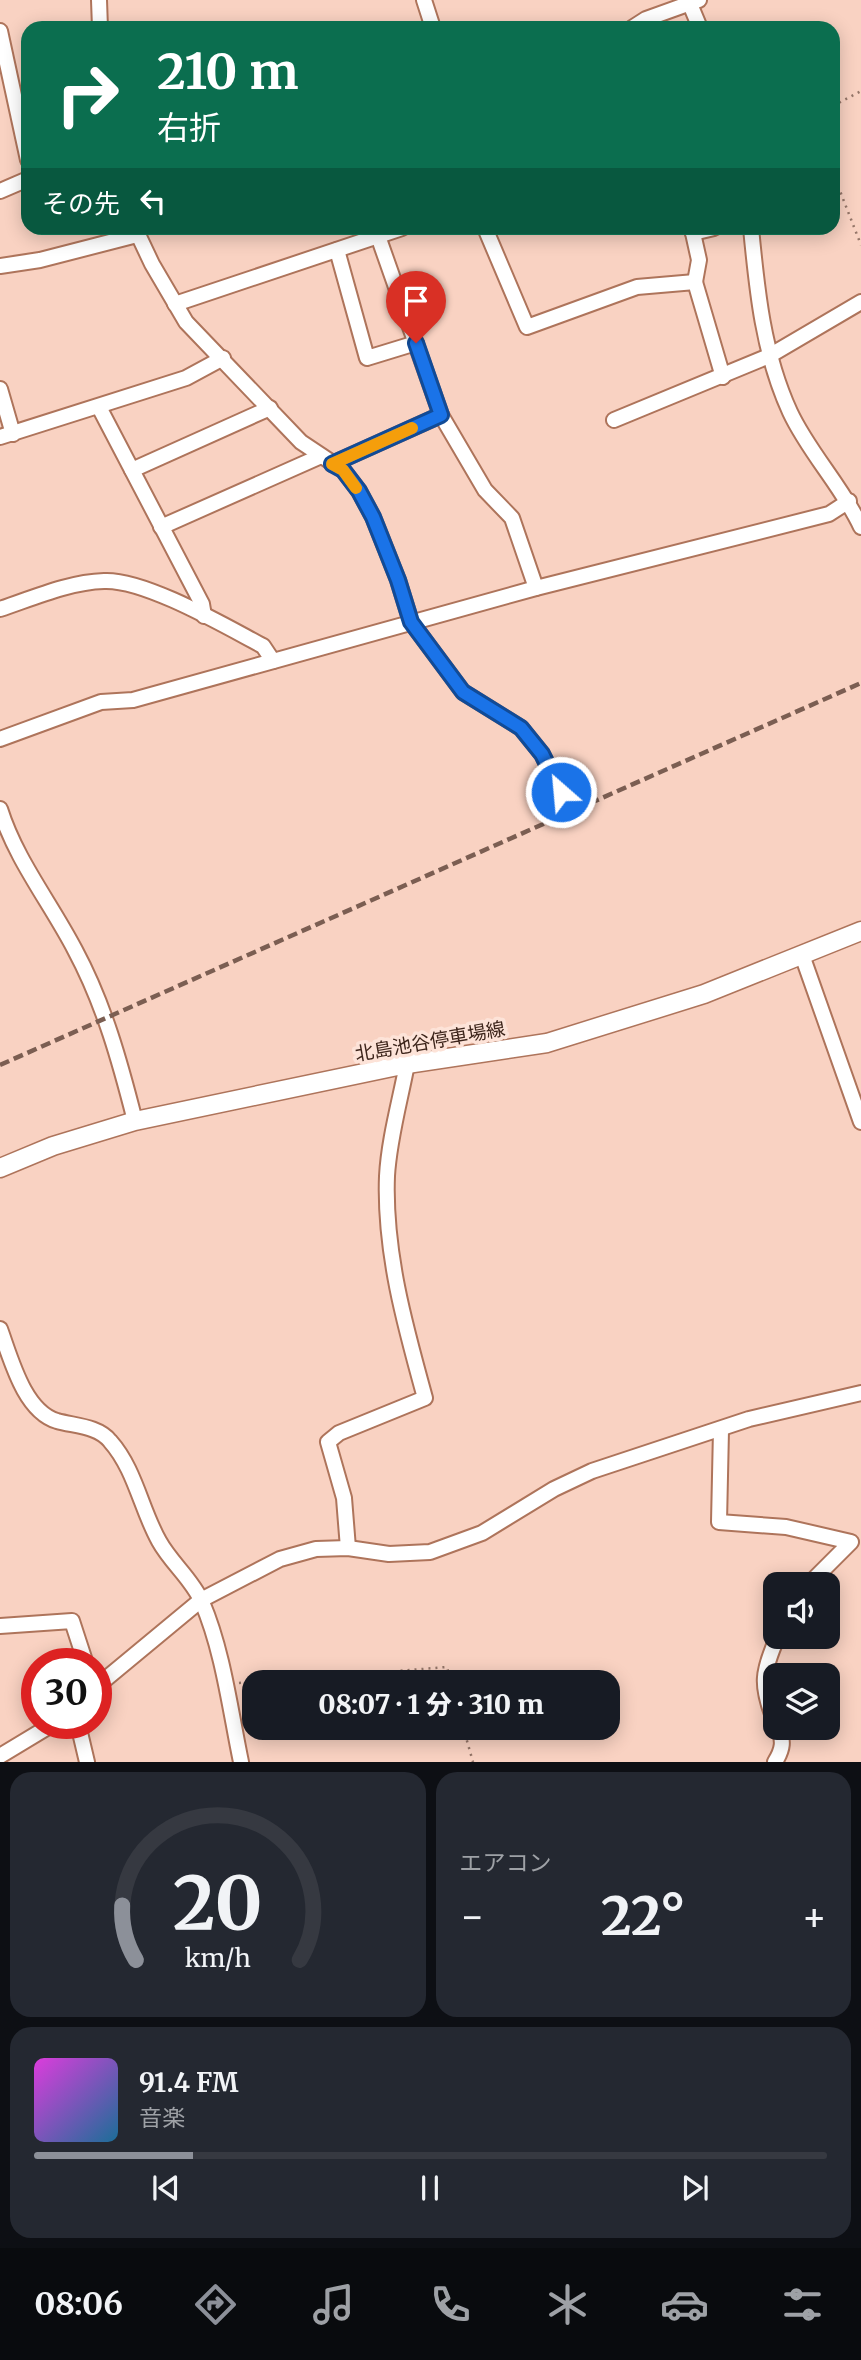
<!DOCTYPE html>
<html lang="ja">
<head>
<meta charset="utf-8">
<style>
  :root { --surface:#171b24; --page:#242831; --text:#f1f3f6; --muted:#9ea1a6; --line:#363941; --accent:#8c9099 }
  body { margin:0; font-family:Merriweather,"Noto Sans JP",serif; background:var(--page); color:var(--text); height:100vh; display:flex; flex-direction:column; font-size:26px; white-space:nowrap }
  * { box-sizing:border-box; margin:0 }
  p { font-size:23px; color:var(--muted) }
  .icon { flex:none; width:38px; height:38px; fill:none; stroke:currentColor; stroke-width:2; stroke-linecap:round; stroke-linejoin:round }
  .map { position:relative; height:1762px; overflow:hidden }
  .details { display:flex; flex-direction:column; gap:10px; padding:10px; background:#0d0f14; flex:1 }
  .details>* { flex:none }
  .hud { position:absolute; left:21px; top:21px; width:819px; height:214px; border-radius:21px; box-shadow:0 4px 18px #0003; background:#0b6e4f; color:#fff; overflow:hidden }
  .buttons { position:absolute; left:763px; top:1572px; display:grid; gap:14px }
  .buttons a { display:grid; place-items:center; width:77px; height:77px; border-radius:14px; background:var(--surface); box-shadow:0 4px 18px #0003; font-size:35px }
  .speed { position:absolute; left:21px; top:1648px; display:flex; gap:14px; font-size:35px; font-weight:700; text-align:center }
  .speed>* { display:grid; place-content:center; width:91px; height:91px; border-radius:50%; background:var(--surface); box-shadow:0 4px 18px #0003; line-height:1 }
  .speed .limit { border:10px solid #d22; background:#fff; color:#111 }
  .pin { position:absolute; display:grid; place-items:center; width:60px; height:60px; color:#fff; margin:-72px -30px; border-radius:50% 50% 50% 0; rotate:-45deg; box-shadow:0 0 7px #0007 }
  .pin .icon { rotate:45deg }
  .me { position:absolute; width:77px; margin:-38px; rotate:333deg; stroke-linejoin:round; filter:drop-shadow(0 0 5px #0008) }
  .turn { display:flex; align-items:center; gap:24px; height:147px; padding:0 21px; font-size:32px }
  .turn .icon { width:91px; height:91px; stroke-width:2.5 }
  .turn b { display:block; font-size:49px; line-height:60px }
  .then { display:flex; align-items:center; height:66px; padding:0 21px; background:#0003; gap:14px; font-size:26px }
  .big { font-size:52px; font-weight:800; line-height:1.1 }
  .details .card { flex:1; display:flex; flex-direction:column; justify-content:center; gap:10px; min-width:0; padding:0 24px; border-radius:21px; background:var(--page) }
  .details .dial { align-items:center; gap:0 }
  .dial svg { height:182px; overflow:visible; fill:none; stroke:var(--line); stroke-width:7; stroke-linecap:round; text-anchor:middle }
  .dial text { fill:var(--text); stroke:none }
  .song { display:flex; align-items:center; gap:21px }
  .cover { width:84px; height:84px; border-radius:10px; background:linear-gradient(135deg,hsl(300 70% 55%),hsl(200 70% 35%)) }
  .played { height:7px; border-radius:4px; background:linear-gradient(90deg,var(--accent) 20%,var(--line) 20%) }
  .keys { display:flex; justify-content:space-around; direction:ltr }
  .heat { display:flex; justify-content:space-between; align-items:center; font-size:38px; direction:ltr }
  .details .tiles { flex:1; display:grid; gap:10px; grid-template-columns:1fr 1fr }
  .card:last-child { grid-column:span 2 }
  .trip { position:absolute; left:242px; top:1670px; width:378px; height:70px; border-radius:21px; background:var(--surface); box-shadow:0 4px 18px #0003; font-weight:800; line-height:70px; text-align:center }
  .dock { display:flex; height:112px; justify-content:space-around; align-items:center; background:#090b0e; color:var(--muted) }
  .dock .icon { width:49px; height:49px }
  .dock .current { color:var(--accent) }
  .dock b { font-size:32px; color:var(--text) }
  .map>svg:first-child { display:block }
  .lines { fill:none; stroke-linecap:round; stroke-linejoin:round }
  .minor-casing { stroke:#ae745b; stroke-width:18 }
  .major-casing { stroke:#ae745b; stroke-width:21 }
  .path { stroke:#947568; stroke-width:2.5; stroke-dasharray:2 5; stroke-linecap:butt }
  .minor { stroke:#fff; stroke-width:14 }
  .major { stroke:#fff; stroke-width:18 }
  .rail { stroke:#7b5e52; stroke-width:4.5; stroke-dasharray:10 5; stroke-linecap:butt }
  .route-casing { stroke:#114b97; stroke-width:18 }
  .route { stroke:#1a73e8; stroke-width:12 }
  .slow { stroke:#f59e0b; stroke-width:12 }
  .labels { text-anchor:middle; stroke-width:7; stroke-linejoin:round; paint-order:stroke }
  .street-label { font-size:19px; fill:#3d251b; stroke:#fde3d8 }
</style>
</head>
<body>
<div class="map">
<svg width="861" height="1762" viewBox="0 0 861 1762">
  <rect width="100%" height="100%" fill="#f9d2c2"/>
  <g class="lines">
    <defs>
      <g id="minor">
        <polyline points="99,0 100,28"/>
        <polyline points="424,0 433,28"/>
        <polyline points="690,4 700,28"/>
        <polyline points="632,28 646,19 699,0"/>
        <polyline points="0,31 28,160"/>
        <polyline points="0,191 28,179"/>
        <polyline points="135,228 152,264 186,322 301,442 343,470 359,491 373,517 398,580 411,622 463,692 521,728 542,754 561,792"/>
        <polyline points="485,228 527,327 637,287 695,282 723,377"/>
        <polyline points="691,228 693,233 714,228"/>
        <path d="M 751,228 C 757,291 763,353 790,412 C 809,453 842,486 861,527"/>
        <polyline points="693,233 699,260 695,282"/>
        <polyline points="337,250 367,358 416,343"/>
        <polyline points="0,266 40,260 137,235"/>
        <polyline points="175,304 402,228"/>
        <polyline points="0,389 13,434"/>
        <polyline points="99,407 202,604 204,616"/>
        <polyline points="441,415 485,490 512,518 536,588"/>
        <polyline points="614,420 769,356 861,302"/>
        <polyline points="0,437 186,378 223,358"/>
        <polyline points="332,464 441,415 378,236"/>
        <polyline points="132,470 270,408"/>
        <polyline points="161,527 321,456"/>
        <path d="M 0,609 C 33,598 69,582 104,581 C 145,579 225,626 263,646 L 273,661"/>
        <polyline points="0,739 101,702 133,700 536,588 829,514 849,501"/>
        <path d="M 0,809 C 16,860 50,902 75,950 C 104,1004 120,1062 135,1121"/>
        <polyline points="802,955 861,1122"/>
        <path d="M 0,1329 C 11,1359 24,1411 57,1421 C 75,1426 98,1426 110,1441 C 135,1469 141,1509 159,1541 C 171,1563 192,1579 202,1602 C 223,1651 230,1709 241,1762"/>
        <polyline points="721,1430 719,1522 786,1527 851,1542 809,1584"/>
        <path d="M 348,1548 L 344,1498 L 328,1442 L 339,1433 L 425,1398 C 405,1326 384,1251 387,1176 C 389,1139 400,1101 407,1064"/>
        <polyline points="0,1626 72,1621 86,1664"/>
        <polyline points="96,1687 201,1600 280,1559 316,1549 348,1548 389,1554 430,1552 482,1533 554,1489 592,1471 749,1419 861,1393"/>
        <path d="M 775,1722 C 760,1685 762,1672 778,1636"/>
        <polyline points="78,1724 87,1762"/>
        <polyline points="0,1756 53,1724"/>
        <path d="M 775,1762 C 783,1749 784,1741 778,1727"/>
      </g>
      <polyline id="major" points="0,1168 53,1146 135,1121 407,1064 547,1043 704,994 861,931"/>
    </defs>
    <use href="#minor" class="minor-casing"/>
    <use href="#major" class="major-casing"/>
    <g class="path">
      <polyline points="833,106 861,91"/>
      <polyline points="833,173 861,245"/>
      <polyline points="261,1682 447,1667 451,1682"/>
      <polyline points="239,1683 254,1682"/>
      <polyline points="463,1727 473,1762"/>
    </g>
    <use href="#minor" class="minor"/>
    <use href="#major" class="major"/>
    <polyline class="rail" points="0,1065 861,683"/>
  </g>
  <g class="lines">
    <defs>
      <polyline id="route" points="416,343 441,415 332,464 343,470 359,491 373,517 398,580 411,622 463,692 521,728 542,754 561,792"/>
    </defs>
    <use href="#route" class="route-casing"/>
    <use href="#route" class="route"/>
    <polyline class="slow" points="356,488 343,470 332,464 412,428"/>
  </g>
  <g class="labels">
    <g class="street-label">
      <text transform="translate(430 1041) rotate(-10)" y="7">北島池谷停車場線</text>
    </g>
  </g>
</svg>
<div class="buttons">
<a><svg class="icon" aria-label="sound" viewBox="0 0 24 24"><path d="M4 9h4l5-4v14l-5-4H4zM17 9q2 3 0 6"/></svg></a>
<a><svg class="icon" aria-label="layers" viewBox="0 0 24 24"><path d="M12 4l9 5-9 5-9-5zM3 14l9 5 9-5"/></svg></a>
</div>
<div class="speed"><div class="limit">30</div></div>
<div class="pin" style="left:416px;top:343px;background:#d93025"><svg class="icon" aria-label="arrive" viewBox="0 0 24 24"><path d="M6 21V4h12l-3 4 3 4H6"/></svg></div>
<svg class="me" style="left:561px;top:792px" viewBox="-20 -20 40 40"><circle r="17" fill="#1a73e8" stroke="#fff" stroke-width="3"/><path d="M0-11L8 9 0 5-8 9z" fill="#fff"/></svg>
<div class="trip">08:07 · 1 分 · 310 m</div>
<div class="hud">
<div class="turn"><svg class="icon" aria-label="right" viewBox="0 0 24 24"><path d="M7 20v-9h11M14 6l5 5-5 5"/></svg><div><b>210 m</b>右折</div></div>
<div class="then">その先<svg class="icon" aria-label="left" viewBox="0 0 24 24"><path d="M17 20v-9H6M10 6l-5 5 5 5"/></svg></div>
</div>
</div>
<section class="details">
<div class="tiles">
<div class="card dial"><svg viewBox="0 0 100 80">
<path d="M14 69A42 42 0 1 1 86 69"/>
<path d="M14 69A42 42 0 0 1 8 45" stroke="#8c9099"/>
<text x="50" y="56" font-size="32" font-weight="700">20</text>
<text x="50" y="72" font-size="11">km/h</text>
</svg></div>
<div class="card"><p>エアコン</p>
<div class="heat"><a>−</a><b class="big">22°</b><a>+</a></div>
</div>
<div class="card">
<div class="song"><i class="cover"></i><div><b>91.4 FM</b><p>音楽</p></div></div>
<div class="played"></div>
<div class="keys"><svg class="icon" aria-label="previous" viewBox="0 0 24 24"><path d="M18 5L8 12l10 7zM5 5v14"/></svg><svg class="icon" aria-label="pause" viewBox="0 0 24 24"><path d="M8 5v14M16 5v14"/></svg><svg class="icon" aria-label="next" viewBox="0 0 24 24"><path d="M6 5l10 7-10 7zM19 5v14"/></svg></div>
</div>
</div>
</section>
<nav class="dock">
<b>08:06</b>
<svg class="icon current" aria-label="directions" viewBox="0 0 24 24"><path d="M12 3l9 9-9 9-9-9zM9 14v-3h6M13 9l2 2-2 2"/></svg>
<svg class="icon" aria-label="music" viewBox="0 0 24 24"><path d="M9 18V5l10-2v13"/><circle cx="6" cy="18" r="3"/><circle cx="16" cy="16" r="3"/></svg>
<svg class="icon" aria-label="phone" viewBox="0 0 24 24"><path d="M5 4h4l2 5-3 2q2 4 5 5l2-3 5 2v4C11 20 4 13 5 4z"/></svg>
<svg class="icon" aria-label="climate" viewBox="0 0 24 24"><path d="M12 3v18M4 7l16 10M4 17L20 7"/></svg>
<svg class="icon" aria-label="car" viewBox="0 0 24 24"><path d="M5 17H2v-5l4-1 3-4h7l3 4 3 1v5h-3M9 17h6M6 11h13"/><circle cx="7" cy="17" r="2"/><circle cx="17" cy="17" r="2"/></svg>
<svg class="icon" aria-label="filters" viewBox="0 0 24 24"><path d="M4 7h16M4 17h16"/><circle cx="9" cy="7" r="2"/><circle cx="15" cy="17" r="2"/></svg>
</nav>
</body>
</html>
